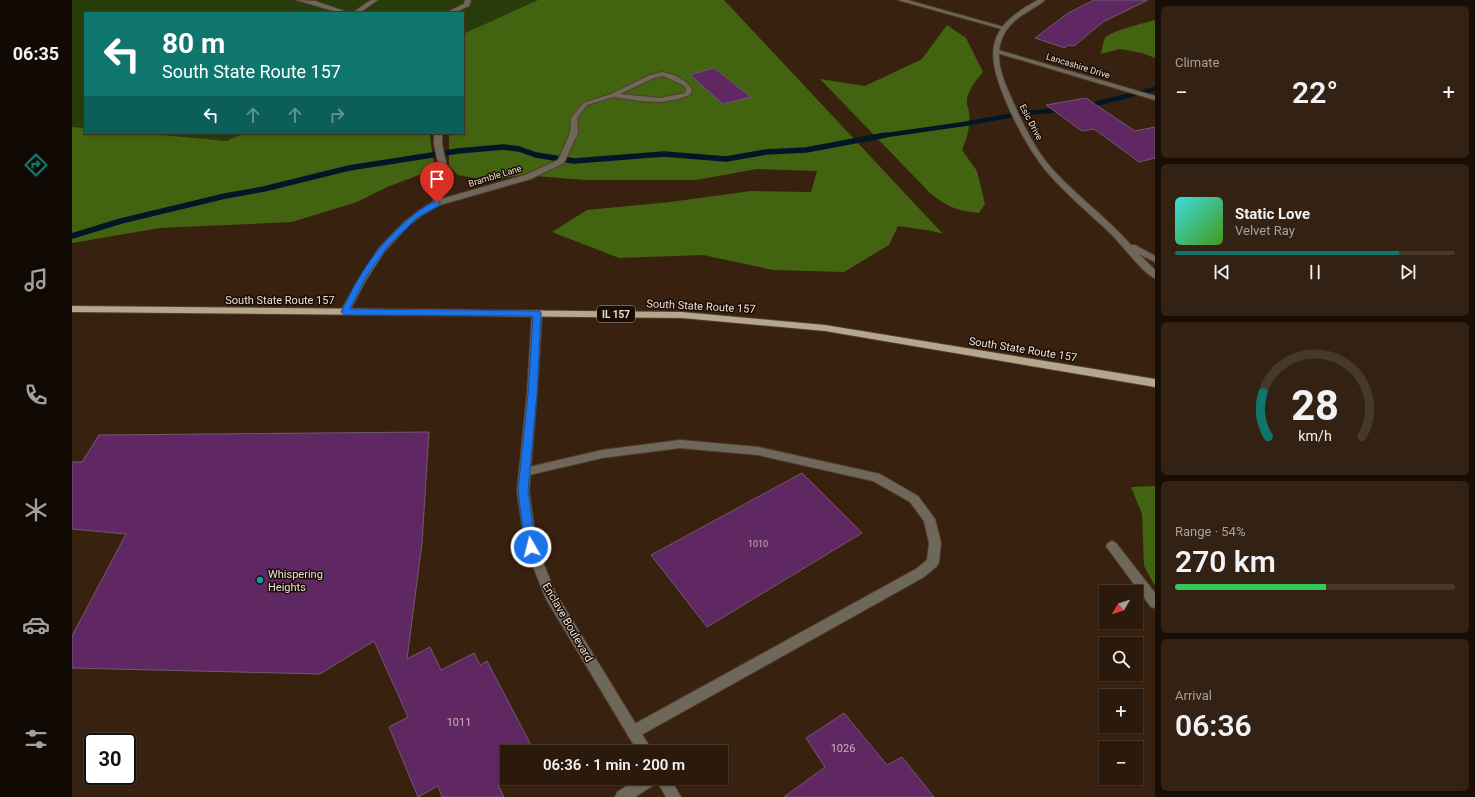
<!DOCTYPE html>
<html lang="en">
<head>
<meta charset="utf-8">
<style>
  :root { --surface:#2b190b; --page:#332214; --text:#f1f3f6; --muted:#a6a09d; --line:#47382c; --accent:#0f766e }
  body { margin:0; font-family:Roboto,sans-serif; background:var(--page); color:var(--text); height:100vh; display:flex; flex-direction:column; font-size:15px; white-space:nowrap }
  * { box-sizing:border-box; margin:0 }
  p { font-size:13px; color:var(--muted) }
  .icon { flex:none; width:22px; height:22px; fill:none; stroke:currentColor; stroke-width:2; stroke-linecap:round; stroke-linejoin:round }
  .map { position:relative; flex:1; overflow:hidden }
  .panel { display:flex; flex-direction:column; gap:6px; padding:6px; background:#180e06; width:320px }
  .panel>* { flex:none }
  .guide { position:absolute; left:12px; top:12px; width:380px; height:122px; border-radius:0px; box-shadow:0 1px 3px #0004,0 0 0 1px var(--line); background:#0f766e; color:#fff; overflow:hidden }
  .needle { width:26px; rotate:231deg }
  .fabs { position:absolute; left:1027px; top:585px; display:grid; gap:8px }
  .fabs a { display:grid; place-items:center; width:44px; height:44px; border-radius:0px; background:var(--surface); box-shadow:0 1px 3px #0004,0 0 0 1px var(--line); font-size:20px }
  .speed { position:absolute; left:12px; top:733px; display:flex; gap:8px; font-size:20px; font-weight:700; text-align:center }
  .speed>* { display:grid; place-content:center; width:52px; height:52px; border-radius:50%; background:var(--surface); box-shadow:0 1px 3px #0004,0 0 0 1px var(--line); line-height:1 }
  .speed .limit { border:2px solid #111; border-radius:6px; background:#fff; color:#111 }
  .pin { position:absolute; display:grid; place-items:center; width:34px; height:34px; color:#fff; margin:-41px -17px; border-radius:50% 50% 50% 0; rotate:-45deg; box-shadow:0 0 4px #0007 }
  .pin .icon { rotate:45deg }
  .me { position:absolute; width:44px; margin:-22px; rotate:352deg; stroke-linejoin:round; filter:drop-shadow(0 0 3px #0008) }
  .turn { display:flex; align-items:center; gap:14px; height:84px; padding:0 12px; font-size:18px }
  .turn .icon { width:52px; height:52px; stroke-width:2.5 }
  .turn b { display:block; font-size:28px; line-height:34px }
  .lanes { display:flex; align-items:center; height:38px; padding:0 12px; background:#0003; justify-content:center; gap:20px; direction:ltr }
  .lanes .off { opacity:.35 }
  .big { font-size:30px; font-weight:600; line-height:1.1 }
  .panel .card { flex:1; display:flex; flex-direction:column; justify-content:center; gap:6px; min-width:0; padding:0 14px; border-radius:6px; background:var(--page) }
  .panel .dial { align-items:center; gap:0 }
  .dial svg { height:104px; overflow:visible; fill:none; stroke:var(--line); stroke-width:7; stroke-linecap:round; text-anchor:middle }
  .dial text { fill:var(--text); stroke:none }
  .song { display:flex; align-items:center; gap:12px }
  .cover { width:48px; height:48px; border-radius:6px; background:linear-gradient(135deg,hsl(180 70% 55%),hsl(100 70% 35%)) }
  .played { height:4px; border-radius:2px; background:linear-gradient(90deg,var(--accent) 80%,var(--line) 80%) }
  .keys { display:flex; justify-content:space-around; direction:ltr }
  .heat { display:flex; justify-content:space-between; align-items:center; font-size:22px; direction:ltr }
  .charge { height:6px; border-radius:3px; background:linear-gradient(90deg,#34c759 54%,var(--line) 0) }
  .trip { position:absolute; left:428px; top:745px; width:228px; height:40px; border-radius:0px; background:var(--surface); box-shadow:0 1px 3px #0004,0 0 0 1px var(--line); font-weight:600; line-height:40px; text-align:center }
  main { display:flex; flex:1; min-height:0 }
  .dock { display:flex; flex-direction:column; width:72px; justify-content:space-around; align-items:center; background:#110a04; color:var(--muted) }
  .dock .icon { width:28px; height:28px }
  .dock .selected { color:var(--accent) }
  .dock b { font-size:18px; color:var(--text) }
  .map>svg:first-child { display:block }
  .green { fill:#273b0b }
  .forest { fill:#426310 }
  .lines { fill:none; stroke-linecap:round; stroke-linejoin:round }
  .stream-far1 { stroke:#011627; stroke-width:4.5 }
  .stream { stroke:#011627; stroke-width:5.5 }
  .building { fill:#602862; stroke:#705870 }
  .service-casing { stroke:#533c2b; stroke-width:2 }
  .minor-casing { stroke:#533c2b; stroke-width:2 }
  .tertiary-casing { stroke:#533c2b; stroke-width:2 }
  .primary-casing { stroke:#533c2b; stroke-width:2 }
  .service { fill:#6e685b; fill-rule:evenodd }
  .minor { fill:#6e685b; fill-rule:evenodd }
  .tertiary { fill:#6e685b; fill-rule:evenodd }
  .primary { fill:#b4a78c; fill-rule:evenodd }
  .route { fill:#1a73e8; stroke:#114b97 }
  .culture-dot { fill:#0f9aa8; stroke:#180e06; stroke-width:1.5 }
  .labels { text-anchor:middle; stroke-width:3; stroke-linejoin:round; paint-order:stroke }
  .far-street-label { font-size:9px; fill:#f0dfd4; stroke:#180e06 }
  .number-label { font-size:9px; fill:#ccb1b8 }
  .shield { fill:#180e06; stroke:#afa096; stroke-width:1 }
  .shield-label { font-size:10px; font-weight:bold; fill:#f0dfd4 }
  .street-label { font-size:11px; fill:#f0dfd4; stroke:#180e06 }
  .poi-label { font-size:11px; fill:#f0dfd4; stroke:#180e06; text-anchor:start }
  .near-number-label { font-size:11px; fill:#ccb1b8 }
</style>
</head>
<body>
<main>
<nav class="dock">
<b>06:35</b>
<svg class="icon selected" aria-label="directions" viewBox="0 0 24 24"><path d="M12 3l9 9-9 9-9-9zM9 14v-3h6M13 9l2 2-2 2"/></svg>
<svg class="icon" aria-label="music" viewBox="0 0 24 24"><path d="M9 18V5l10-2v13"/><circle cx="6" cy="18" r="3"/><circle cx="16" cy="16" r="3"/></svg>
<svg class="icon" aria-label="phone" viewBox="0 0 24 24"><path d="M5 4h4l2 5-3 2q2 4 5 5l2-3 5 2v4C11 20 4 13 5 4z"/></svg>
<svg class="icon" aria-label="climate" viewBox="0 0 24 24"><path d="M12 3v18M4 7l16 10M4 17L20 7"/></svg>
<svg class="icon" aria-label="car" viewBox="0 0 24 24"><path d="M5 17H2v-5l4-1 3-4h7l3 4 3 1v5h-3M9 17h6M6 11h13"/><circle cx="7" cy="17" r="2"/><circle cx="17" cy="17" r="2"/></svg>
<svg class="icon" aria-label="filters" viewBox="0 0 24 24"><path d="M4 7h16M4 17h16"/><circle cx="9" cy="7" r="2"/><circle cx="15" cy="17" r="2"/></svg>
</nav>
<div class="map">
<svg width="1083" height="797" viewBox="0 0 1083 797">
  <rect width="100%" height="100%" fill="#39210f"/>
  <g class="green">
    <polygon points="0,0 466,0 391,34 391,13 13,13 13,128 0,127"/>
    <polygon points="70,133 172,133 155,141"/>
  </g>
  <g class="forest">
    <polygon points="466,0 652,0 871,234 860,231 826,226 817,245 772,272 701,270 631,255 547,258 480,232 515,210 598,202 679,191 739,192 745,171 685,169 624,180 513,180 451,175 425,179 407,179 386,175 377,166 377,133 391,133 391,34"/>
    <path d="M 1083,20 L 1083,58 L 1070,53 L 1048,49 L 1029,54 C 1030,49 1031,42 1033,38 C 1038,31 1073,23 1083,20 Z"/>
    <path d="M 875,25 L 894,38 L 911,72 C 904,80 894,92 895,103 C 895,106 897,109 897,112 C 899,125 895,138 890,150 L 905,171 L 913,204 L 907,213 C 886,211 876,207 859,194 L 748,79 L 793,86 L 850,59 Z"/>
    <polygon points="0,127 13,128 13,133 70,133 155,141 172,133 358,133 359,145 363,169 315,187 285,202 220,222 88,228 0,243"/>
    <polygon points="1083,486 1083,586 1072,566 1070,514 1059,487"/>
  </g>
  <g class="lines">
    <g class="stream-far1">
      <polyline points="1015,106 1083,89"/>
      <polyline points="808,136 892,124 951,113 991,110"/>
    </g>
    <polyline class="stream" points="0,236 49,221 153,196 192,189 277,168 386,151 431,147 447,149 464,155 502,161 592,154 654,159 694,152 734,150 814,135"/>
  </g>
  <g class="building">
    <polygon points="1022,0 1076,0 1031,22 1002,46 996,45 993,48 963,38 996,13"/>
    <polygon points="642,68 679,97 651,104 618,75"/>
    <polygon points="1014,98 1063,131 1083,127 1083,158 1067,162 1022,129 1010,131 974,105"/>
    <polygon points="357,432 350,543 335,659 358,647 369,670 402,653 408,665 415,661 460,747 454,751 454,752 435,752 435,778 438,778 426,785 432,797 370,797 366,786 346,797 317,727 336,717 302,641 248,674 0,668 0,636 54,534 0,529 0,462 10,462 27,435"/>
    <polygon points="730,473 790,533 635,627 579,555"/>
    <polygon points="772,713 815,765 830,757 862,797 712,797 753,767 734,738"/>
  </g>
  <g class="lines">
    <defs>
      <g id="service">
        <polygon points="224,0 243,1 278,13 269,13"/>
        <polygon points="299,0 306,0 287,13 280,13"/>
        <polygon points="393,0 399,0 397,6 381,13 373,13 392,4"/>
        <polygon points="362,133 370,133 370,144 375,167 369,203 365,205 361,203 367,167 362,144"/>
        <polygon points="608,440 686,447 808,474 846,496 863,519 869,543 867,562 865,566 852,577 562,739 557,737 555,732 557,727 844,569 855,560 857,543 852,521 838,502 801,481 686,455 608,448 530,458 453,476 449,475 448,472 449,469 453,468 530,450"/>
        <polygon points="1040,541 1044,543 1083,593 1083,608 1079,607 1036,549 1034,546 1036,543"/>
        <polygon points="567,778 587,778 585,783 563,797 543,797 545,792"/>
      </g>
      <g id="minor">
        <polygon points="826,0 835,0 935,28 930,29"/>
        <polygon points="922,50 926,50 1083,96 1083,100 922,52"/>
        <path d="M 591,72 C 603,75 613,79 620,89 L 618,95 L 607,99 L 588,102 L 569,101 L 541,97 L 515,105 L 505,118 L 506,133 L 492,163 L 459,179 L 368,205 L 352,214 L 337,225 L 313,251 L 294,280 L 276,314 L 270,314 L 268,312 L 286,280 L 307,248 L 332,222 L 346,211 L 362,201 L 453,175 L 486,160 L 498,133 L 499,118 L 511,103 L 539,94 L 578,75 ZM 591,76 L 611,85 L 614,89 L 613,93 L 588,98 L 548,94 L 582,78 Z"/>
        <polygon points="465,310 470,313 465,394 457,491 465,547 483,592 581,752 566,752 474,599 453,547 445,491 455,394 460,313"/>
        <polygon points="583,778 598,778 609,797 594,797"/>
      </g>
      <path id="tertiary" d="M 966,0 L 973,0 C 960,11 943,16 933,32 C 921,53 929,75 938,95 C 950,122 962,149 982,171 C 1006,197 1035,218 1059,245 L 1063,245 L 1083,256 L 1083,262 L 1067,254 L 1083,270 L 1083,278 C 1072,275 1048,242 1038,233 C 1017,213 994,194 975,172 C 957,150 944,125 933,99 C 912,49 917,26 966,0 Z"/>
      <polygon id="primary" points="0,306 610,312 753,325 1083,379 1083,387 753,331 610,318 0,312"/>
    </defs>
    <use href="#service" class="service-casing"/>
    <use href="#minor" class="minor-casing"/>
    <use href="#tertiary" class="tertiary-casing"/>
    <use href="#primary" class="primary-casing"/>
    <use href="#service" class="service"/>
    <use href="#minor" class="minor"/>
    <use href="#tertiary" class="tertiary"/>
    <use href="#primary" class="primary"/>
  </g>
  <path class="route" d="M 365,201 L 368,202 L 368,205 L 345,218 L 316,246 L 294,277 L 278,309 L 468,311 L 469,313 L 465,394 L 456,491 L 464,547 L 462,550 L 459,551 L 455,550 L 453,547 L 446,491 L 456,394 L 461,316 L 273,315 L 269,312 C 287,276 300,252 330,225 C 340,216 352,205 365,201 Z"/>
  <circle class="culture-dot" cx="188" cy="580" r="4"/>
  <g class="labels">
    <g class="far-street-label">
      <text transform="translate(1006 66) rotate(17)" y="3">Lancashire Drive</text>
      <text transform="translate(959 122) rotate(62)" y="3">Esic Drive</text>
      <text transform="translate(423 176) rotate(-17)" y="3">Bramble Lane</text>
    </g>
    <g class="number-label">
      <text x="686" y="547">1010</text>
    </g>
    <rect class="shield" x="525" y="306" width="38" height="16" rx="3"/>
    <g class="shield-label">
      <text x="544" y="318">IL 157</text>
    </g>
    <g class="street-label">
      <text x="208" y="304">South State Route 157</text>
      <text transform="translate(629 306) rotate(3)" y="4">South State Route 157</text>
      <text transform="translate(951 349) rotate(9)" y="4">South State Route 157</text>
      <text transform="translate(496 622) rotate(60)" y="4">Enclave Boulevard</text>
    </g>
    <g class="poi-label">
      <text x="196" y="578">Whispering<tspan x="196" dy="13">Heights</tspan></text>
    </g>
    <g class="near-number-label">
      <text x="387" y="726">1011</text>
      <text x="771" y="752">1026</text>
    </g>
  </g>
</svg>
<div class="fabs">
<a><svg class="needle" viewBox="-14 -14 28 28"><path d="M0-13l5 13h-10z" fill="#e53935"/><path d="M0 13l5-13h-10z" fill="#a6a09d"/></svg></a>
<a><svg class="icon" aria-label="search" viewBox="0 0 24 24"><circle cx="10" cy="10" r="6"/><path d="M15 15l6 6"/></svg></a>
<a>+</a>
<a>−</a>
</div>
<div class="speed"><div class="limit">30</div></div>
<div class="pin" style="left:365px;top:203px;background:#d93025"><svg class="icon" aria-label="arrive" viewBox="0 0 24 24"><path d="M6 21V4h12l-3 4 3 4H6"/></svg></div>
<svg class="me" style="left:459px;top:547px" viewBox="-20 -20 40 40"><circle r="17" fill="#1a73e8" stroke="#fff" stroke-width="3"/><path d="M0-11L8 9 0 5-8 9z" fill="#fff"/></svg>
<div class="trip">06:36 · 1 min · 200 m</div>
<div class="guide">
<div class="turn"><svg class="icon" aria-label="left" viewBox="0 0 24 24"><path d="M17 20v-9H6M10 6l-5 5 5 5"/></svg><div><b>80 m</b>South State Route 157</div></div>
<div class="lanes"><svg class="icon" aria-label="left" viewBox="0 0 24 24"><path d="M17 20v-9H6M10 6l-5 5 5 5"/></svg><svg class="icon off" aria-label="ahead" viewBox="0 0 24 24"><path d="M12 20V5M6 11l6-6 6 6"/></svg><svg class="icon off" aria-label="ahead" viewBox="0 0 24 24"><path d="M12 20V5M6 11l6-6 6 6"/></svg><svg class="icon off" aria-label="right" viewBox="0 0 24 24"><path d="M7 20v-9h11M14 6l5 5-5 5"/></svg></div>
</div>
</div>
<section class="panel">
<div class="card"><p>Climate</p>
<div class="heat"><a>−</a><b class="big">22°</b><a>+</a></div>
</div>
<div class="card">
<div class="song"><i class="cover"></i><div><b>Static Love</b><p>Velvet Ray</p></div></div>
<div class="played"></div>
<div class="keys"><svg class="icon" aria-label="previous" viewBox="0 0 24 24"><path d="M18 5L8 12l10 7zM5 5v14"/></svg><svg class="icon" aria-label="pause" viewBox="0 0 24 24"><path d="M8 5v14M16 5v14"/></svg><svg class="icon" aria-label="next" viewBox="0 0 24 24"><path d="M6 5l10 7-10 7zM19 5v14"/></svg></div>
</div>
<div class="card dial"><svg viewBox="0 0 100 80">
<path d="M14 69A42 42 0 1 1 86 69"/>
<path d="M14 69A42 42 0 0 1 10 35" stroke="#0f766e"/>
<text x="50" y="56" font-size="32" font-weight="700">28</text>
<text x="50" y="72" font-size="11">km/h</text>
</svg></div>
<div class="card"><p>Range · 54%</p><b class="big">270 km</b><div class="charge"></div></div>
<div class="card"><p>Arrival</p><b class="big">06:36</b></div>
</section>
</main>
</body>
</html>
